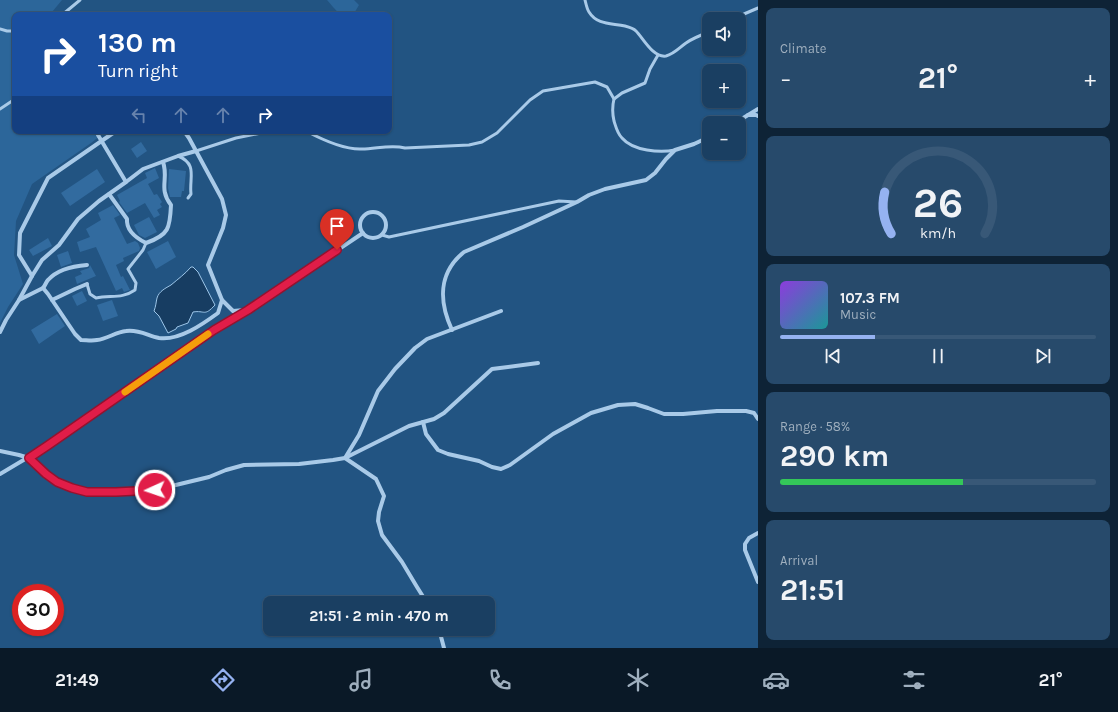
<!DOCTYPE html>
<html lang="en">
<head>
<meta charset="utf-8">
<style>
  :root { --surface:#1a3f62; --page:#274a6b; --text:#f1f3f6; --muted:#9fafbe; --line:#385877; --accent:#95b2f1 }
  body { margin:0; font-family:Karla,sans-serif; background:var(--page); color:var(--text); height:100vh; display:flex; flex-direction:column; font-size:15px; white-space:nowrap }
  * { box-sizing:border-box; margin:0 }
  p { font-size:13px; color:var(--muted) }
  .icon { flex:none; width:22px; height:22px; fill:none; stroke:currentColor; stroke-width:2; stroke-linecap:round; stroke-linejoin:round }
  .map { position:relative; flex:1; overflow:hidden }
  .details { display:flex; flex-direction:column; gap:8px; padding:8px; background:#0e2336; width:360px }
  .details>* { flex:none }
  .guide { position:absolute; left:12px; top:12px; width:380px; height:122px; border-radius:8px; box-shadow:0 1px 3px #0004,0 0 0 1px var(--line); background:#1a4fa0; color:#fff; overflow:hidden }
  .controls { position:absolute; left:702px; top:12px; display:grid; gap:8px }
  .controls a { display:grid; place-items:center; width:44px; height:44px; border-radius:8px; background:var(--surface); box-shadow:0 1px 3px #0004,0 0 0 1px var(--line); font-size:20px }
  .speed { position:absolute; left:12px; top:584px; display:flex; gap:8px; font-size:20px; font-weight:700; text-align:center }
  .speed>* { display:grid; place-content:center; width:52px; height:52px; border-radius:50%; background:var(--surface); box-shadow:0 1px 3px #0004,0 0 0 1px var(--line); line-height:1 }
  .speed .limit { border:6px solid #d22; background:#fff; color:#111 }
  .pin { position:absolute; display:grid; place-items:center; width:34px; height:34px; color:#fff; margin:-41px -17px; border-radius:50% 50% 50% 0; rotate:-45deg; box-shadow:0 0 4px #0007 }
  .pin .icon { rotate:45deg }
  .me { position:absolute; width:44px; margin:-22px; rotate:267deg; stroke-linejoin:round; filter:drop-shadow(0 0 3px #0008) }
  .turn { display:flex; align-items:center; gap:14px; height:84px; padding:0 20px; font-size:18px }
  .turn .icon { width:52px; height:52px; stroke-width:2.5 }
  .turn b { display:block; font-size:28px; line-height:34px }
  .lanes { display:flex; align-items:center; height:38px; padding:0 20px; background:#0003; justify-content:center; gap:20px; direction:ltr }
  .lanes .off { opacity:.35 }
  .big { font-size:30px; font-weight:700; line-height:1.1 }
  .details .widget { flex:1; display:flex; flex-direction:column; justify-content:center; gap:6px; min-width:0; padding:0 14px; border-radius:8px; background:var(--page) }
  .details .dial { align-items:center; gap:0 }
  .dial svg { height:104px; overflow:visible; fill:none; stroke:var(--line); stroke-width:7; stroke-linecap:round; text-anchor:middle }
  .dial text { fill:var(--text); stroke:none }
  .song { display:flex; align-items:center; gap:12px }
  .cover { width:48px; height:48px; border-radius:6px; background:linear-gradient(135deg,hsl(270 70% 55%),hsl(180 70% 35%)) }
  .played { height:4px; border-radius:2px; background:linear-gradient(90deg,var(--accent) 30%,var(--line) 30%) }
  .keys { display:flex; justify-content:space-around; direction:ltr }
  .heat { display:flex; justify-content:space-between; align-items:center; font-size:22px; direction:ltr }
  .charge { height:6px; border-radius:3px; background:linear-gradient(90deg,#34c759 58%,var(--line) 0) }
  .trip { position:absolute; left:263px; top:596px; width:232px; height:40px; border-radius:8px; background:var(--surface); box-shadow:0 1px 3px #0004,0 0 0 1px var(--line); font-weight:700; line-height:40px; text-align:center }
  .tabs { display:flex; height:64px; justify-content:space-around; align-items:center; background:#0a1927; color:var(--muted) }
  .tabs .icon { width:28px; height:28px }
  .tabs .current { color:var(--accent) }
  .tabs b { font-size:18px; color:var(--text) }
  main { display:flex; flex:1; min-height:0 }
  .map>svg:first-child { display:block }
  .green { fill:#2c669a }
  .water { fill:#173d62; stroke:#9dc6e9 }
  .building { fill:#326b9f }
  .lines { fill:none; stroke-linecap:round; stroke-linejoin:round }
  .lane { stroke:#a9cae8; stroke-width:3 }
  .street { stroke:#a9cae8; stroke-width:4 }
  .route-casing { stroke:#92132f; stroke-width:10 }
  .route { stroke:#e11d48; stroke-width:7 }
  .slow { stroke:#f59e0b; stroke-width:7 }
</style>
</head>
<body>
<main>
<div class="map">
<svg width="758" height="648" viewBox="0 0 758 648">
  <rect width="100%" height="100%" fill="#225482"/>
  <g class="green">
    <polygon points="0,0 62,0 52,12 45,15 15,15 15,131 106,131 91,143 32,184 16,221 14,255 23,284 8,307 0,323"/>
    <path d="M 327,0 L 354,0 L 359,5 L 353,15 C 337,15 337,11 327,0 Z"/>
  </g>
  <path class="water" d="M 191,267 L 193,267 L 198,272 L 215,305 C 204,317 205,310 193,312 L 188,323 L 177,327 L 176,329 L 168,333 L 159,316 L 154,311 C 156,306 156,302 157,298 C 159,291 166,288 171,285 C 178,279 185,274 191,267 Z"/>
  <g class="building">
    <polygon points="141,142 147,151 137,158 131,149"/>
    <polygon points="155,168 159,178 148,184 154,195 157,194 162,202 160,204 162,207 157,210 160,215 154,218 145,203 127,213 119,202 120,201 117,195 147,178 145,173"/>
    <polygon points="97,169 105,182 70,206 61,193"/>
    <polygon points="169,169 186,171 184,191 182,191 181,197 170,197 168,188"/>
    <polygon points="113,205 120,215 114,218 127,244 135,241 138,243 140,248 139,251 123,258 124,261 116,265 121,277 123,276 130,290 124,292 122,288 116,291 96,247 80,252 77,242 90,237 86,229 101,220 98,213"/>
    <polygon points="149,217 157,232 145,238 139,235 134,225"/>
    <polygon points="48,238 52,246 33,256 29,250"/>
    <polygon points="168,241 176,257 156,269 147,252"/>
    <polygon points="68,251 72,263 61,267 57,255"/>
    <polygon points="90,265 96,276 77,284 75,277 82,274 80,271 89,268"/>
    <polygon points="82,291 87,301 77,306 72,296"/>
    <polygon points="112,300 118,316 103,321 97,305"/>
    <polygon points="57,314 65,326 39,344 31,330"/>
  </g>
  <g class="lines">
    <g class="lane">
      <path d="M 585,0 C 586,4 587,9 589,12 C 597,25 611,23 625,26 C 629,27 633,28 636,31 C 643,38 653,58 666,56 C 674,54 680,47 686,43 C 693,38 701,35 709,32"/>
      <polyline points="62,15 80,0"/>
      <polyline points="737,19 744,14 758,8"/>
      <polyline points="0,29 7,31 15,31"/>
      <path d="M 658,55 L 650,69 L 645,83 L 622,93 L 614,99 C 612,107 612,112 614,121 C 616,127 617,133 622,138 C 633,151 660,153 675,150"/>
      <polyline points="0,109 15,99"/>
      <polyline points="95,131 98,135"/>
      <path d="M 306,131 C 321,139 344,150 362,149 C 376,149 391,144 405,148 L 469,145 L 482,142 L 497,133 L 530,100 L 543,91 L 595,82 L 607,87 L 614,99"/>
      <polyline points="196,151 236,138 271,131"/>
      <path d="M 178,156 C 198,164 189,178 191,194 L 188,198"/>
      <polyline points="382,235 389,237 559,201 576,202"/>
      <path d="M 87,284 L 90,294 L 96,298 C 111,295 122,299 135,290 L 136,283 L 128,269 L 143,250 L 146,243"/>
    </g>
    <g class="street">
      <polyline points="748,115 756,115 758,116"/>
      <polyline points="735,123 758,109"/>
      <polyline points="184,131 189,138 222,199 226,215 223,228 208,265 222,300 233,311 245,310"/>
      <polyline points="98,135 126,182"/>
      <path d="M 109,194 L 127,219 C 126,231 136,238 146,243 C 169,235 170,228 171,205 C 158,188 169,179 163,162"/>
      <circle cx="373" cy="225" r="13"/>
      <polyline points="32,276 19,255 20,233 48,178 116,131"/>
      <path d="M 43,288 C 45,286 46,282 48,280 C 57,270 74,266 87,265"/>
      <path d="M 19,300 L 43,288 L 48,294 L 75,334 L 81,340 C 86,340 92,341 97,340 C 107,339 116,332 126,331 C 139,329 148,336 159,338 C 179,341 203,324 218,313 L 222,300"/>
      <polyline points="52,300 75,289 87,284"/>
      <path d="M 452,330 C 439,302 438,273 464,252 L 523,227 L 577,202 L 589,195 L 605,189 L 646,180 L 655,173 L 666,159 L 675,150 L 694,144 L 709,137"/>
      <polyline points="0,332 6,320 19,300 32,276 42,260 59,245 78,219 99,201 126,182 143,169 178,156 196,151"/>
      <polyline points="423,422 426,434 438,450 448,454 479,461 492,467 501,469 510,465 553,434 591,413 618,405 635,404 648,408 664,414 683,414 717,411 746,411 754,413 758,419"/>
      <polyline points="0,451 19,455 29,458 46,474 57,482 72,488 87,492 116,493 155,490 209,477 226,470 244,465 299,464 333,460 345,458 409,426 434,419 444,413 492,369 538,363"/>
      <polyline points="0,474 47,446 214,329 248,310 363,233"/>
      <polyline points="758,533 749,538 745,544 745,550 758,582"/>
      <polyline points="427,603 417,587 402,562 382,535 378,521 379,512 384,496 376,479 345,458 359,435 378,391 395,369 415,348 427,339 501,311"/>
      <polyline points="439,629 444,648"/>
    </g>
  </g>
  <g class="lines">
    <defs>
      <polyline id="route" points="155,490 116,492 87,492 72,488 57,482 46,474 29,458 47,446 214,330 248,310 337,250"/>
    </defs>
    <use href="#route" class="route-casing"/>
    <use href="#route" class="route"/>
    <polyline class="slow" points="125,392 208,334"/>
  </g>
</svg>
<div class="controls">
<a><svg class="icon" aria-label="sound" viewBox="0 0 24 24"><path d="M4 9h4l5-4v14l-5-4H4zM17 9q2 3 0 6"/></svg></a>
<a>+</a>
<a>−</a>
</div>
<div class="speed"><div class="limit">30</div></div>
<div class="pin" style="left:337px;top:250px;background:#d93025"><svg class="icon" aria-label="arrive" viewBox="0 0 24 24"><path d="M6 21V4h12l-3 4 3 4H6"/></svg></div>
<svg class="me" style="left:155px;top:490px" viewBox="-20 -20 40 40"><circle r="17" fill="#e11d48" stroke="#fff" stroke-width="3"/><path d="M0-11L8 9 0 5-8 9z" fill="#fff"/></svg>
<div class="trip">21:51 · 2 min · 470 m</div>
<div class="guide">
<div class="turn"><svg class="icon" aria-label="right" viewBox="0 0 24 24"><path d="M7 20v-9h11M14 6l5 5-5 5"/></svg><div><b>130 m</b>Turn right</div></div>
<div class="lanes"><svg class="icon off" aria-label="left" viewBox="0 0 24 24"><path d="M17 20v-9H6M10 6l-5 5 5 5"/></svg><svg class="icon off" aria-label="ahead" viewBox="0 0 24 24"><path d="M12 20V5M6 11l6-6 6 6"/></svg><svg class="icon off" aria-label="ahead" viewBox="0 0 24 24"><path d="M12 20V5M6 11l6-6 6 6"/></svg><svg class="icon" aria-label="right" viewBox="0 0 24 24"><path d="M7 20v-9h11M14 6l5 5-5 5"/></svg></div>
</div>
</div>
<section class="details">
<div class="widget"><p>Climate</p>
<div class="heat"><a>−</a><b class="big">21°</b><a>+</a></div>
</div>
<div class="widget dial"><svg viewBox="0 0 100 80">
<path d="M14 69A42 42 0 1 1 86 69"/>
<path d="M14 69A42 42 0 0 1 9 37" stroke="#95b2f1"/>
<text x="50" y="56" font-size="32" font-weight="700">26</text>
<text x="50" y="72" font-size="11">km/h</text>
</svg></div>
<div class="widget">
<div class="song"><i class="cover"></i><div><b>107.3 FM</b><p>Music</p></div></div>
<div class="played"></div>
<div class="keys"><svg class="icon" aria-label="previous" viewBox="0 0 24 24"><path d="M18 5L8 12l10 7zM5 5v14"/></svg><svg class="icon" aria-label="pause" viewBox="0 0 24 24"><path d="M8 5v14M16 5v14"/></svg><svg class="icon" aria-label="next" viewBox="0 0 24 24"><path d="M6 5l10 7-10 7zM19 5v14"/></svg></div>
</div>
<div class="widget"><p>Range · 58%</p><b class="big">290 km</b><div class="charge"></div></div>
<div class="widget"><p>Arrival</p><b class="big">21:51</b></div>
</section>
</main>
<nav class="tabs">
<b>21:49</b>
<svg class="icon current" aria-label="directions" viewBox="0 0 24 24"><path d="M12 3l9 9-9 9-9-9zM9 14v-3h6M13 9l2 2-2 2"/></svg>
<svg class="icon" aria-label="music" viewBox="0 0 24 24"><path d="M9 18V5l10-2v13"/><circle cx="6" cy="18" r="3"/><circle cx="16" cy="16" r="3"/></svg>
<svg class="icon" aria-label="phone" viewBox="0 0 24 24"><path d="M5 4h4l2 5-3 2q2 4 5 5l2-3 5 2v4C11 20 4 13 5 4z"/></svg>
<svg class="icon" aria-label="climate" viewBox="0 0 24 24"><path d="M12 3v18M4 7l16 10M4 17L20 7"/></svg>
<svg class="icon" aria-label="car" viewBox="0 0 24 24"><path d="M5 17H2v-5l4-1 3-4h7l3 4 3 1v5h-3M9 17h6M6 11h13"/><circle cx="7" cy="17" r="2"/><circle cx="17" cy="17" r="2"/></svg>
<svg class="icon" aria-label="filters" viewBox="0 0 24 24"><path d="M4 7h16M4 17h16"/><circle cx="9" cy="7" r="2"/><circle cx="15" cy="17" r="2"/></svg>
<b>21°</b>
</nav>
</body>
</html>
